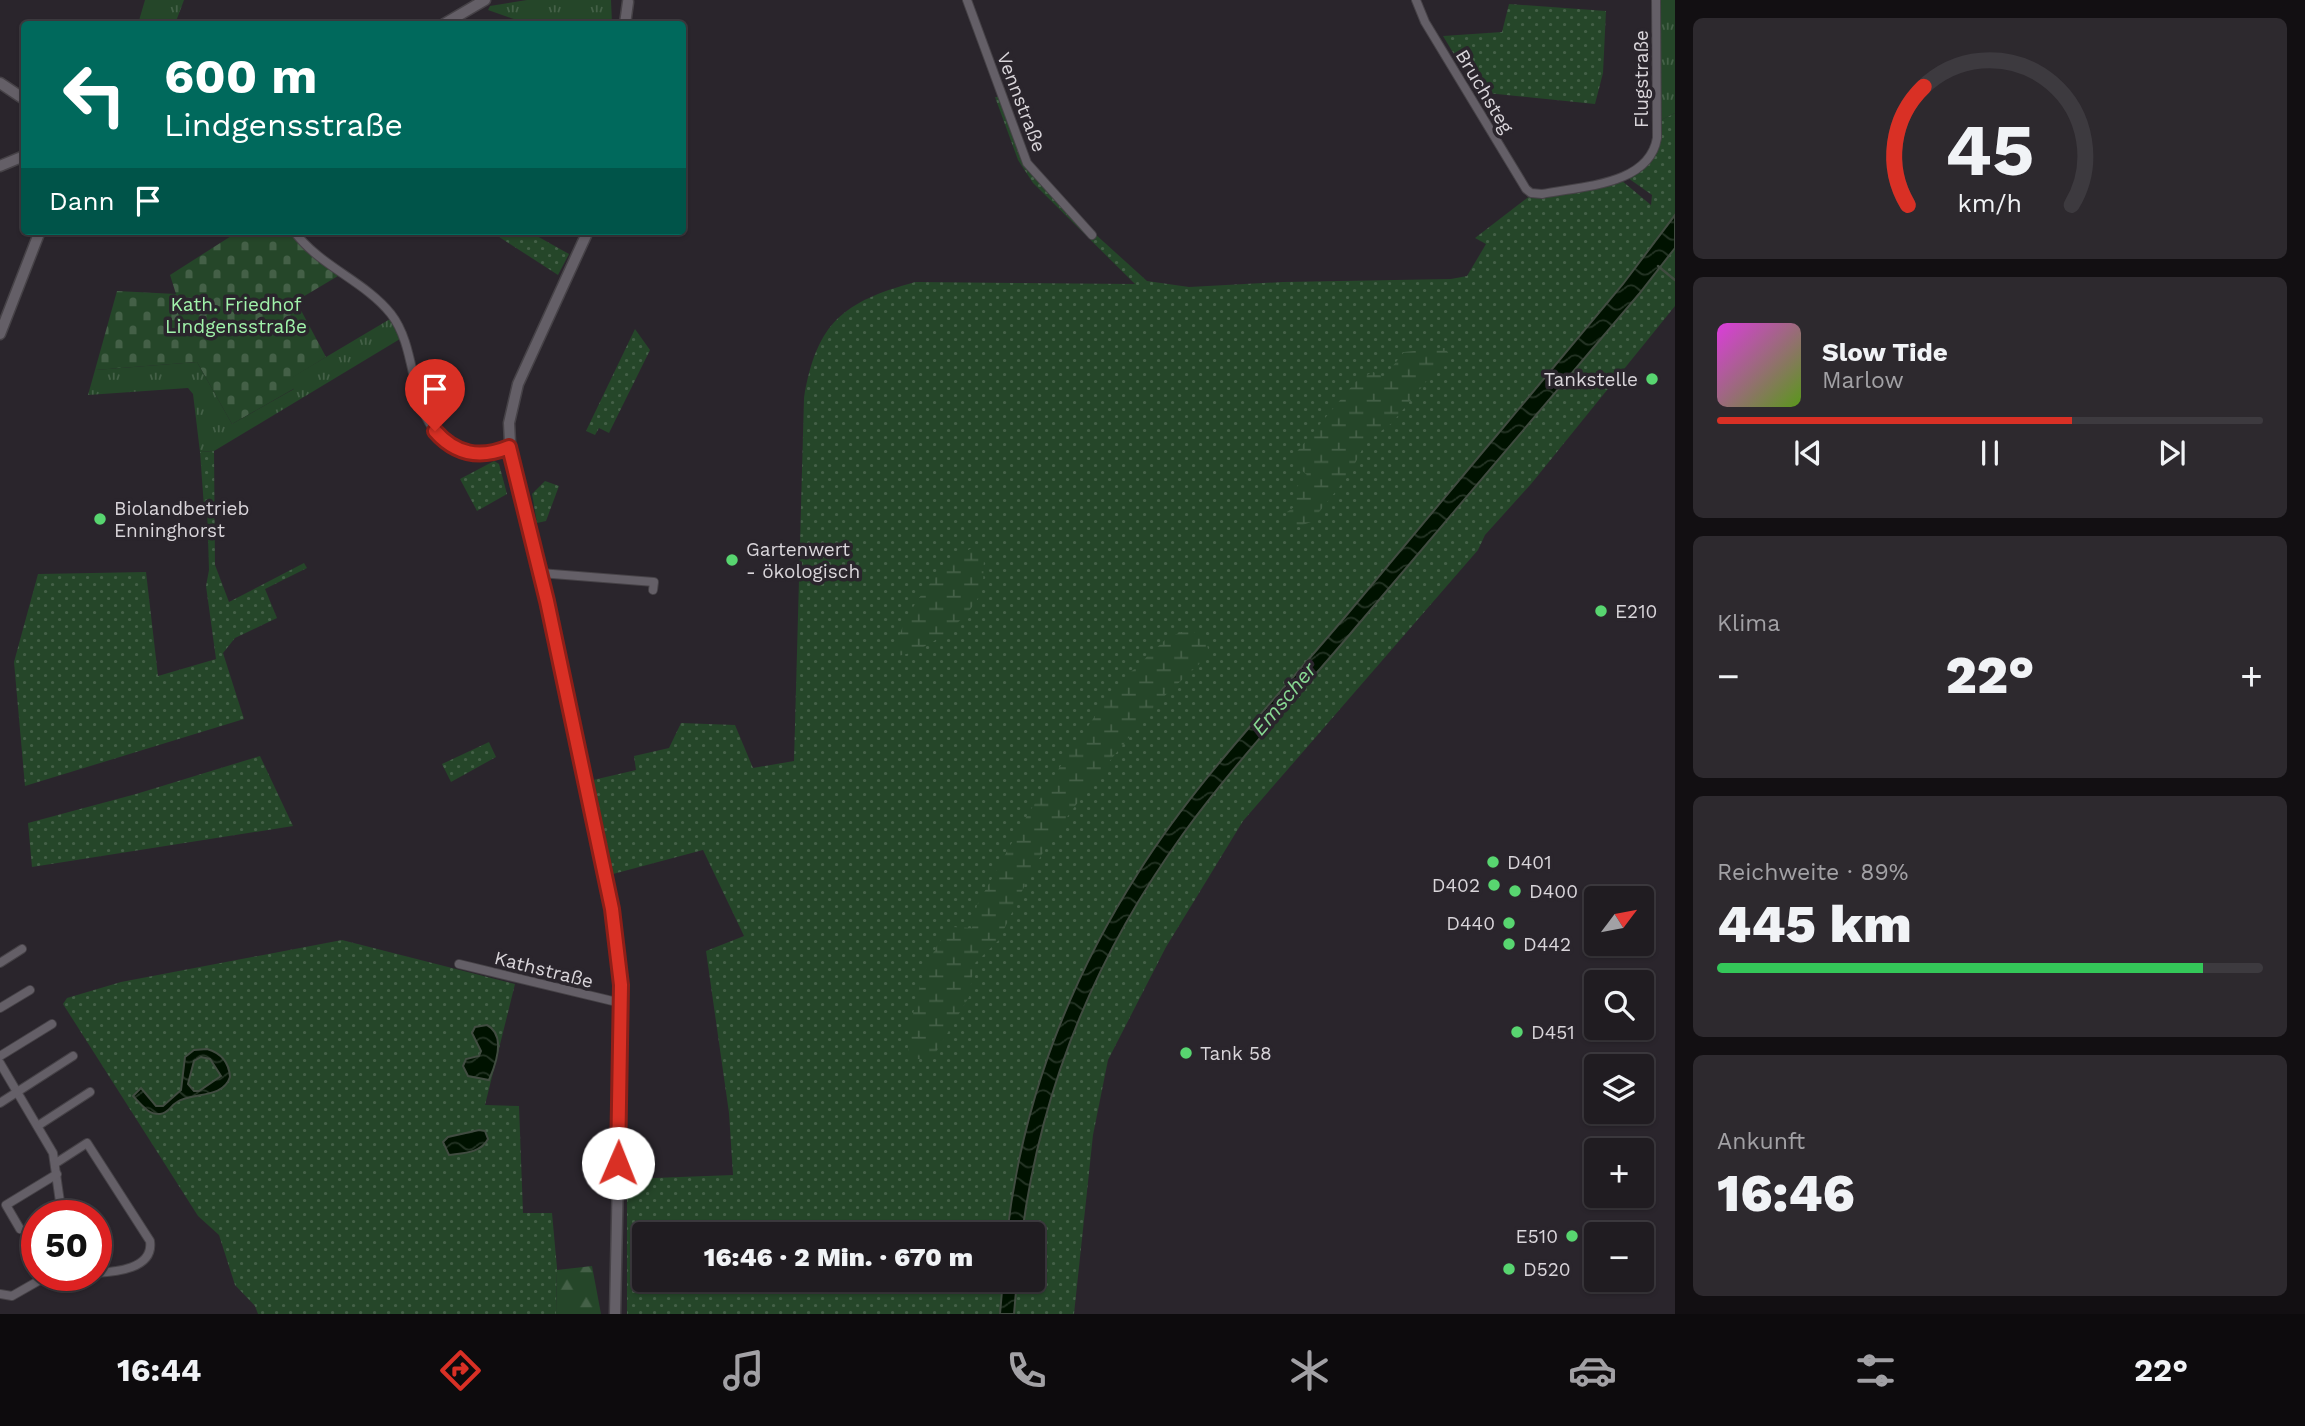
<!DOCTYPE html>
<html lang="de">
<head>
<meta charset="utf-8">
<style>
  :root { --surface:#201c21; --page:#2d292e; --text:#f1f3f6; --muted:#a2a1a5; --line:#3d3a3f; --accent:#d93025 }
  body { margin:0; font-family:"Work Sans",sans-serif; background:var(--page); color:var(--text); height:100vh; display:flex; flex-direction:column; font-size:26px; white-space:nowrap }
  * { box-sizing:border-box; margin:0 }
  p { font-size:23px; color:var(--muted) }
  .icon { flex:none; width:38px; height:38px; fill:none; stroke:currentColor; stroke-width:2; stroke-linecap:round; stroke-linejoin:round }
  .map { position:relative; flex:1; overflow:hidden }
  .details { display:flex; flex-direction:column; gap:18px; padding:18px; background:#120f12; width:630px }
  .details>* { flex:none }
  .top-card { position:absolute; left:21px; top:21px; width:665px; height:214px; border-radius:7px; box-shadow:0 2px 5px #0004,0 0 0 2px var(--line); background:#00695c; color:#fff; overflow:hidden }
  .needle { width:46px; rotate:58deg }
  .buttons { position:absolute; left:1584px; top:886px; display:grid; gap:14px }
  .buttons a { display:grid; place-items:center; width:70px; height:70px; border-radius:7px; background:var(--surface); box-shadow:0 2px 5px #0004,0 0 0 2px var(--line); font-size:35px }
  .speed { position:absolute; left:21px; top:1200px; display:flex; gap:14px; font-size:35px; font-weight:700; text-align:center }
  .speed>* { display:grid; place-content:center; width:91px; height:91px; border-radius:50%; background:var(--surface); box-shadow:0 2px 5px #0004,0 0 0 2px var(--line); line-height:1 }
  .speed .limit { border:10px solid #d22; background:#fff; color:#111 }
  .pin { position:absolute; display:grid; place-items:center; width:60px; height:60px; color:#fff; margin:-72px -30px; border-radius:50% 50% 50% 0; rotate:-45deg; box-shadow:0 0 7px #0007 }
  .pin .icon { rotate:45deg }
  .me { position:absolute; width:77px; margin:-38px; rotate:1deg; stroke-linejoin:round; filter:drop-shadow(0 0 5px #0008) }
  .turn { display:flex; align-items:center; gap:24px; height:147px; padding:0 28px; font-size:32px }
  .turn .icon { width:91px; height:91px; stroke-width:2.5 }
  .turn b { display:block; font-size:49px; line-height:60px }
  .then { display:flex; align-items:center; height:66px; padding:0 28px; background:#0003; gap:14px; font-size:26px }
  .big { font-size:52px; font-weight:800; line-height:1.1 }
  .details .widget { flex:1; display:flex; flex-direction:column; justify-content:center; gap:10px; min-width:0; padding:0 24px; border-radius:10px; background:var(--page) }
  .details .dial { align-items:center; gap:0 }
  .dial svg { height:182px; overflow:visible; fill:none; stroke:var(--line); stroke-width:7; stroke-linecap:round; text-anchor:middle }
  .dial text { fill:var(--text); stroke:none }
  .song { display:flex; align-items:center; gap:21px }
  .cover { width:84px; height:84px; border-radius:10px; background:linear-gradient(135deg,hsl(300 70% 55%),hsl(90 70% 35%)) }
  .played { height:7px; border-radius:4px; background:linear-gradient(90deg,var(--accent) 65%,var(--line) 65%) }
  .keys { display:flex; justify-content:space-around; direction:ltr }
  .heat { display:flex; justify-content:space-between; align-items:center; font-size:38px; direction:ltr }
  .charge { height:10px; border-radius:5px; background:linear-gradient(90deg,#34c759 89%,var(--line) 0) }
  .trip { position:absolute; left:632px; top:1222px; width:413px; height:70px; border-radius:7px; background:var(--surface); box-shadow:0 2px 5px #0004,0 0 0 2px var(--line); font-weight:800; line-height:70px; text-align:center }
  .tab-bar { display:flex; height:112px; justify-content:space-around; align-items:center; background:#0d0b0d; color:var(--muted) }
  .tab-bar .icon { width:49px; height:49px }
  .tab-bar .selected { color:var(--accent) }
  .tab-bar b { font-size:32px; color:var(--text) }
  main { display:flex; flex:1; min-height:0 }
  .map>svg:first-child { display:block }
  .grass { fill:url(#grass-dots); fill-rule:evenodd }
  .forest { fill:url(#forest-firs) }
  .wetland { fill:url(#wetland-marsh) }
  .cemetery { fill:url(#cemetery-stones) }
  .park { fill:url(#park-tufts) }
  .water { fill:url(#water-waves); stroke:#414c41; stroke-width:2; fill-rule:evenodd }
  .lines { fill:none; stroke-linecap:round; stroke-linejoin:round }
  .stream { stroke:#414c41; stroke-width:2.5 }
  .street-casing { stroke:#464247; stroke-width:10 }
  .secondary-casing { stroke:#464247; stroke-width:13 }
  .street { stroke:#645f67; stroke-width:8 }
  .secondary { stroke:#645f67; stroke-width:10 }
  .route-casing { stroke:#8d1f18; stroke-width:18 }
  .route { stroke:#d93025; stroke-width:12 }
  .poi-dot { fill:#58d570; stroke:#2a252c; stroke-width:2.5 }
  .labels { text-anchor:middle; stroke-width:7; stroke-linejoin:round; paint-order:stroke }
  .street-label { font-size:19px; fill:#d9d5da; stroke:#2a252c }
  .park-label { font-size:19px; fill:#a1f3ab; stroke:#2a252c }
  .poi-label { font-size:19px; fill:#d9d5da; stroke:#2a252c; text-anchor:start }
  .water-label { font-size:21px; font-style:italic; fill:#87d892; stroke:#2a252c }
</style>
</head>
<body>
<main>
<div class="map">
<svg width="1675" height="1314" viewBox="0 0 1675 1314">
  <defs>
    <pattern id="grass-dots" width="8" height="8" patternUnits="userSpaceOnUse" patternTransform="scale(1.75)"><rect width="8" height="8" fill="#254629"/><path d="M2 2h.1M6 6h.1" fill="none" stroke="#446047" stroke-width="1.8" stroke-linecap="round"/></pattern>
    <pattern id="forest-firs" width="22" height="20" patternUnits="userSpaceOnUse" patternTransform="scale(1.75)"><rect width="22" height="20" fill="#254629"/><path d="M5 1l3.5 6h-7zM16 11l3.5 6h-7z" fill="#446047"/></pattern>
    <pattern id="wetland-marsh" width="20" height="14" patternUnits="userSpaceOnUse" patternTransform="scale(1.75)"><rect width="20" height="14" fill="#254629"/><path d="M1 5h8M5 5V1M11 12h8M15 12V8" fill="none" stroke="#446047"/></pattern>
    <pattern id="cemetery-stones" width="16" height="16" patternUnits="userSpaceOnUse" patternTransform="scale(1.75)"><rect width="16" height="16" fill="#254629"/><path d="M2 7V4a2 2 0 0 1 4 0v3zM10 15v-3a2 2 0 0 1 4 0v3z" fill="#446047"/></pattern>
    <pattern id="park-tufts" width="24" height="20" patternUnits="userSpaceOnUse" patternTransform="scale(1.75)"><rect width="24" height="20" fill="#254629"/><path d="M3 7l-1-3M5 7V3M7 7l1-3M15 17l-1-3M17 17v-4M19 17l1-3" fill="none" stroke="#446047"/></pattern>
    <pattern id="water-waves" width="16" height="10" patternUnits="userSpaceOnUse" patternTransform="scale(1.75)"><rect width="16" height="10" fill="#001200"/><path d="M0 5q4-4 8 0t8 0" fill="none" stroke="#253425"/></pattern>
  </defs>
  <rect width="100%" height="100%" fill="#2a252c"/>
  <g class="grass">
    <polygon points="1509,4 1606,11 1603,73 1595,104 1477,92 1443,36 1502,32"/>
    <path d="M 995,97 L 1001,97 L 1021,151 L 1094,233 L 1147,281 L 1189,287 L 1283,282 L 1451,279 L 1467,276 L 1486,244 L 1475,238 L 1531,195 L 1621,180 L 1651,205 L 1652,195 L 1628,178 L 1648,162 L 1659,121 L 1675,113 L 1675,306 L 1531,484 L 1485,535 L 1478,550 L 1243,821 L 1166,947 L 1108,1060 L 1093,1135 L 1074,1314 L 627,1314 L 627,1179 L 733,1175 L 729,1113 L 706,951 L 744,936 L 703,850 L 613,874 L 593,780 L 636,770 L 634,756 L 669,748 L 681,723 L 735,725 L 753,768 L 794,761 L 804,398 C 817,322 843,302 915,282 L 1135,284 L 1033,183 L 1018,160 ZM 644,1234 L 1032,1234 L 1032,1279 L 644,1279 Z"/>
    <polygon points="490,231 528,231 569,254 558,275"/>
    <polygon points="635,329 650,350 609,433 599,428 595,435 586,431"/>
    <polygon points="214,451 215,565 229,602 304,563 307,568 265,589 277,618 235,638 223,653 244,719 25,786 14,662 38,574 146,572 158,676 216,659 206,586 209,570 207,507 204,507 200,452"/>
    <polygon points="494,461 499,464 507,494 477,511 460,479"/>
    <polygon points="545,481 559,486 546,521 537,523 532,494"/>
    <polygon points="489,742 496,757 451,782 442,764"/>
    <polygon points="260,756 293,826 32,867 28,823 136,794"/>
    <polygon points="342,940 515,984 485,1105 519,1106 523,1213 552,1213 557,1268 556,1314 258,1314 255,1306 235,1285 219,1235 198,1216 63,1004 67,998 121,982"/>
  </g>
  <polygon class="forest" points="592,1266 601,1314 556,1314 557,1270"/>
  <g class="wetland">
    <polygon points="1445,348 1449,354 1392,423 1366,442 1349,475 1311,522 1297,527 1287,523 1287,512 1297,505 1295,489 1307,475 1298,467 1294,455 1357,380 1373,372 1384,377 1404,352"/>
    <path d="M 972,548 L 984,561 C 983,570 984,581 982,589 C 973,617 923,656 894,656 C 899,618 937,565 972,548 Z"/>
    <path d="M 1181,632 L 1194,632 L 1206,638 L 1209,655 L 1159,701 L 1094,780 L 1052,838 L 1031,872 L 999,940 L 974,964 L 969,997 L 932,1059 L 914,1059 L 908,1050 C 912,1010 923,955 952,927 L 972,928 L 977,905 L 1029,812 L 1115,687 L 1166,639 Z"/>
  </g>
  <polygon class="cemetery" points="239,231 287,231 338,276 296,301 326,357 290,379 295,388 232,424 197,362 95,370 117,291 176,294 170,275"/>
  <g class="park">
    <polygon points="145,0 184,0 175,24 138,24"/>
    <polygon points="527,0 611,0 612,24 528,24 488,10 490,6"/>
    <polygon points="1657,0 1675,0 1675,113 1659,121"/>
    <polygon points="390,319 400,339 214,451 200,452 193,394 188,388 88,395 95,370 197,362 232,424 294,389 289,379"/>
  </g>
  <g class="water">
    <path d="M 1675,215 L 1675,248 L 1639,294 C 1544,405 1450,516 1356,627 C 1299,695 1236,761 1183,834 C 1097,953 1041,1088 1022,1234 L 1007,1234 C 1022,1105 1068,983 1138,873 C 1196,781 1275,700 1345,617 C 1438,506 1530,395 1623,284 Z"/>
    <path d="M 487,1025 C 506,1035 496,1064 489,1080 L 468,1076 L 463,1066 L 466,1059 L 479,1056 L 481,1051 L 472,1033 L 475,1027 Z"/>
    <path d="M 207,1049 C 221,1053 229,1062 230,1077 C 223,1099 192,1092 177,1102 C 170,1106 169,1113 160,1114 C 148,1115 140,1103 133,1096 L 141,1088 L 156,1106 L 163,1106 L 181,1090 L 185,1057 L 194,1050 ZM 201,1057 L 210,1059 L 221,1076 L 199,1091 L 194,1091 L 188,1084 L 194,1061 Z"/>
    <path d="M 479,1130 L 485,1131 L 488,1139 C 481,1153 463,1153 449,1155 L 443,1142 L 448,1137 Z"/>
    <polygon points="1003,1279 1017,1279 1014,1314 1000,1314"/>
  </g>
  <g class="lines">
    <polyline class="stream" points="1658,266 1675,280"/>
    <defs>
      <g id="street">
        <polyline points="967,0 1027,163 1092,235"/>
        <path d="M 1416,0 L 1425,22 L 1526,189 L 1531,193 L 1542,194 C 1580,186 1649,186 1657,138 L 1656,0"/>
        <path d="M 294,231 C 319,266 365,281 391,314 C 422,354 405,425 458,449 C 477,458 490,455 509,447"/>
        <polyline points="540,573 654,582 653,590"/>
        <polyline points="0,963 22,949"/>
        <polyline points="459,964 621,1003"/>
        <polyline points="0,1008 30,990"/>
        <polyline points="0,1056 52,1024"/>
        <polyline points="0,1063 53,1153 62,1216"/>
        <polyline points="0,1103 73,1056"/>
        <polyline points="39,1125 90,1092"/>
        <path d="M 56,1163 L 87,1143 L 150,1241 C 154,1269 115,1272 96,1273"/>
        <polyline points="20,1229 6,1205 57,1174"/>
        <polyline points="0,1294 12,1296 47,1276"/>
      </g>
      <g id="secondary">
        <polyline points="444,24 485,0"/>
        <polyline points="625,24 628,2"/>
        <polyline points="0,83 24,99"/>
        <polyline points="0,166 24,156"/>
        <polyline points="588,231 518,384 509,423 511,462 547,601 608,888 619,966 621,1033 615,1314"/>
        <polyline points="0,334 40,231"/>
      </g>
    </defs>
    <use href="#street" class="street-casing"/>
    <use href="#secondary" class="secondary-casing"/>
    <use href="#street" class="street"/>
    <use href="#secondary" class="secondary"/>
  </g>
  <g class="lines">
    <defs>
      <path id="route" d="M 435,431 C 456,455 480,459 509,447 L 547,601 L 612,909 L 621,985 L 618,1163"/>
    </defs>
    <use href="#route" class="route-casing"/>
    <use href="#route" class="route"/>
  </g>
  <g class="poi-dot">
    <circle cx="1652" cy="379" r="7"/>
    <circle cx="100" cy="519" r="7"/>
    <circle cx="732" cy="560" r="7"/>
    <circle cx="1601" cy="611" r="7"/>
    <circle cx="1493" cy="862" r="7"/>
    <circle cx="1494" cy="885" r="7"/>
    <circle cx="1515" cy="891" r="7"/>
    <circle cx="1509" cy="923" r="7"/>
    <circle cx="1509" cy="944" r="7"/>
    <circle cx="1517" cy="1032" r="7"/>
    <circle cx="1186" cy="1053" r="7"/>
    <circle cx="1572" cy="1236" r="7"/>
    <circle cx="1509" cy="1269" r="7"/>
  </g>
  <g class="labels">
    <g class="street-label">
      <text transform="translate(1641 79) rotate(-90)" y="7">Flugstraße</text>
      <text transform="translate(1485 91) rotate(59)" y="7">Bruchsteg</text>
      <text transform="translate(1022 102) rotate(69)" y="7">Vennstraße</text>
      <text transform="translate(544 969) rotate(14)" y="7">Kathstraße</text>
    </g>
    <g class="park-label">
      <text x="236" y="311">Kath. Friedhof<tspan x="236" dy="22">Lindgensstraße</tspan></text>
    </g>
    <g class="poi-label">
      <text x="1638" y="386" text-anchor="end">Tankstelle</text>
      <text x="114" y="515">Biolandbetrieb<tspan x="114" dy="22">Enninghorst</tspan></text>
      <text x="746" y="556">Gartenwert<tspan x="746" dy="22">- ökologisch</tspan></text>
      <text x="1615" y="618">E210</text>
      <text x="1507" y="869">D401</text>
      <text x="1480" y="892" text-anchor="end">D402</text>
      <text x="1529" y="898">D400</text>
      <text x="1495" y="930" text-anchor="end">D440</text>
      <text x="1523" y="951">D442</text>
      <text x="1531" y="1039">D451</text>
      <text x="1200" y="1060">Tank 58</text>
      <text x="1558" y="1243" text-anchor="end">E510</text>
      <text x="1523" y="1276">D520</text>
    </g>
    <g class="water-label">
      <text transform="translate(1284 699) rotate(-50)" y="7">Emscher</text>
    </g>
  </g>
</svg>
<div class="buttons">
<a><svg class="needle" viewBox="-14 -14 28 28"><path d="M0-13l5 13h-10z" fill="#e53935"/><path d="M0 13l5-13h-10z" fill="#a2a1a5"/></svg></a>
<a><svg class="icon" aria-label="search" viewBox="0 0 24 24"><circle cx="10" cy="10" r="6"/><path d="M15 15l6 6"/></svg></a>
<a><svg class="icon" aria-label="layers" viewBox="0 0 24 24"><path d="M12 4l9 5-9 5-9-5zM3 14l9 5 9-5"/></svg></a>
<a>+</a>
<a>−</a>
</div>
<div class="speed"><div class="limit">50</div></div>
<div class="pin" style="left:435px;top:431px;background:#d93025"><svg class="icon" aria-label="arrive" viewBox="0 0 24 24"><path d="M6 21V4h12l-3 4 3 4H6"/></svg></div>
<svg class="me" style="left:618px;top:1163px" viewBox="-20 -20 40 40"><circle r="19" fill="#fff"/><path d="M0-13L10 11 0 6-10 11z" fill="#d93025"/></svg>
<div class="trip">16:46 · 2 Min. · 670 m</div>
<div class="top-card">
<div class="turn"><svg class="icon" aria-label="left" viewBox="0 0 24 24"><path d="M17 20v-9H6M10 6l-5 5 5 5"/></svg><div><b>600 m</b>Lindgensstraße</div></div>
<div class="then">Dann<svg class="icon" aria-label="arrive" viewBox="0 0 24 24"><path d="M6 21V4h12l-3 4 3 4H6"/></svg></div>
</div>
</div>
<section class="details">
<div class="widget dial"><svg viewBox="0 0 100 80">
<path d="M14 69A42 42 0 1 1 86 69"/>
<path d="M14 69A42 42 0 0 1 21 17" stroke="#d93025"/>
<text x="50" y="56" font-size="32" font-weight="700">45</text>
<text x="50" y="72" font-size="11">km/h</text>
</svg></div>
<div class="widget">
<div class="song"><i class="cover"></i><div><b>Slow Tide</b><p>Marlow</p></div></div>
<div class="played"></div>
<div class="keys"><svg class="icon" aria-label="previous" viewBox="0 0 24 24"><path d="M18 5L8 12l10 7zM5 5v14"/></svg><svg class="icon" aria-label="pause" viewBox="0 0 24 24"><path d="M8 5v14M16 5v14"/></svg><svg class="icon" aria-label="next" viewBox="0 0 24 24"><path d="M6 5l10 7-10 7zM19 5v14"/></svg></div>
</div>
<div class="widget"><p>Klima</p>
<div class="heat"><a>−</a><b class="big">22°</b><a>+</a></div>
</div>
<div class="widget"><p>Reichweite · 89%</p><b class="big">445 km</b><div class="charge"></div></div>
<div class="widget"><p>Ankunft</p><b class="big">16:46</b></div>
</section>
</main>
<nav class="tab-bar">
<b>16:44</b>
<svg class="icon selected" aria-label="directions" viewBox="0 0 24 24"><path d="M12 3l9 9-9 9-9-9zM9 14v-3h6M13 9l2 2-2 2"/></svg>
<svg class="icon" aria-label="music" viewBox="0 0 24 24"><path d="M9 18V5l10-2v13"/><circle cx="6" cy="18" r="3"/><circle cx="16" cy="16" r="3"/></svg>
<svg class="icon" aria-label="phone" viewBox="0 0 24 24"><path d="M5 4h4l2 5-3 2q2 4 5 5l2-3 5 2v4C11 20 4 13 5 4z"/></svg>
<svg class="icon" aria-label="climate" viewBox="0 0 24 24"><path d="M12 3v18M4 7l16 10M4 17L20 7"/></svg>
<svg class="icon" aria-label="car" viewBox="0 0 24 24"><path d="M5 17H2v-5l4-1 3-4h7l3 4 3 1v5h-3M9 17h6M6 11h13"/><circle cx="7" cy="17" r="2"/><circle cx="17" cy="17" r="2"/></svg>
<svg class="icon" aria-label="filters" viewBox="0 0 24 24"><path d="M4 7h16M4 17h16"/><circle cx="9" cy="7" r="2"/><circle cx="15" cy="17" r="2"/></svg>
<b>22°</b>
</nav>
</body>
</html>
